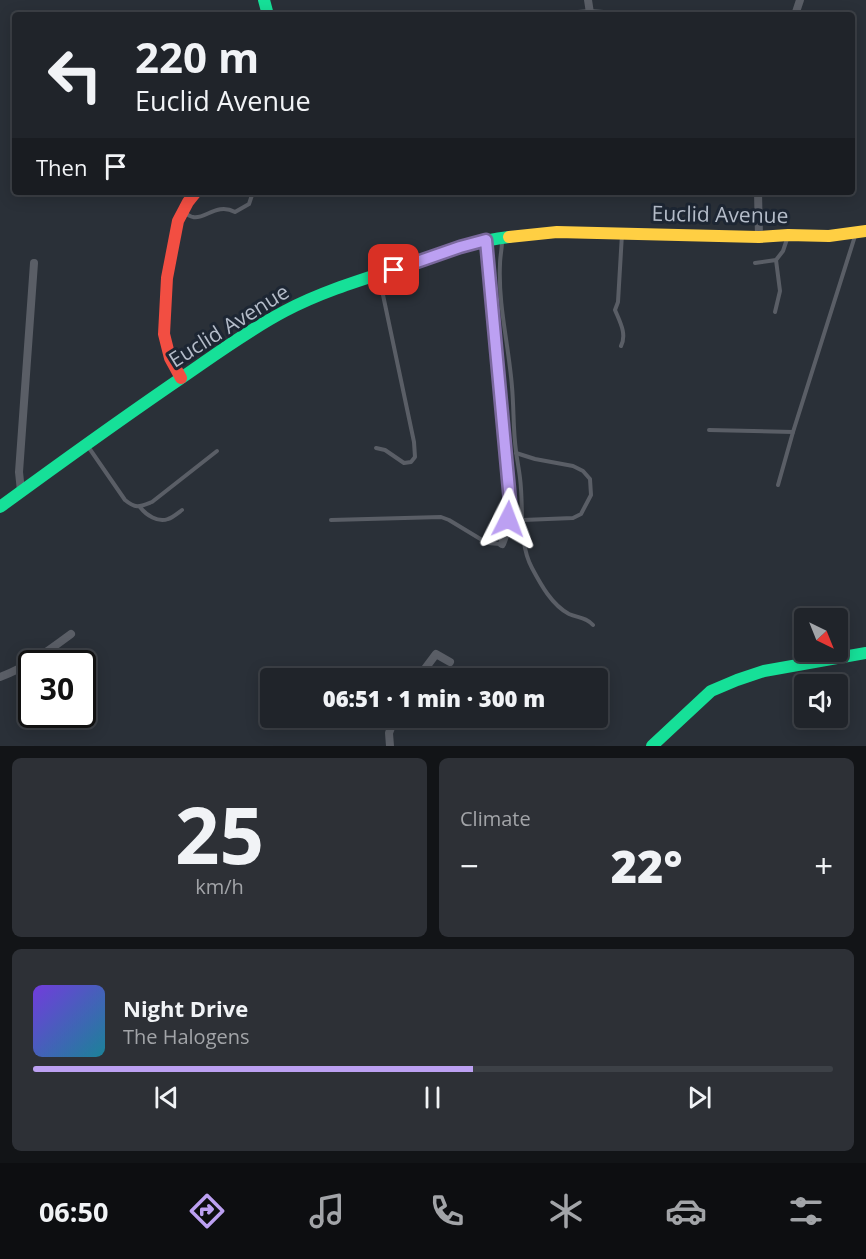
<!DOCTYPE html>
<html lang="en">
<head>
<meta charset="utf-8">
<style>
  :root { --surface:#20242a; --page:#2d3036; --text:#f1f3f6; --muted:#a2a4a8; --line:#3d4147; --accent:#bca0f2 }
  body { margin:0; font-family:"Open Sans",sans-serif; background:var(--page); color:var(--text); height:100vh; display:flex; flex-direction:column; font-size:22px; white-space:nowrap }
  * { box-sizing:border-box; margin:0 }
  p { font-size:20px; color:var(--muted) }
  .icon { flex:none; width:33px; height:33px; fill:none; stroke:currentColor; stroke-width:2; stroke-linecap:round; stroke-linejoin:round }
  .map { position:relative; height:746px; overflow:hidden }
  .drawer { display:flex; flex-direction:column; gap:12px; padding:12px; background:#121417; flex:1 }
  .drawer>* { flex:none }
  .hud { position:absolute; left:12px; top:12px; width:843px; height:183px; border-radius:6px; box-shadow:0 3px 15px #0003,0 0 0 2px var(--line); background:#20242a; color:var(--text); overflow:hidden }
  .needle { width:39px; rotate:137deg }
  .buttons { position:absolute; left:794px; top:608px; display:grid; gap:12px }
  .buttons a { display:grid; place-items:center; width:54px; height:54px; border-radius:6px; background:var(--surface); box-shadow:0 3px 15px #0003,0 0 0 2px var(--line); font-size:30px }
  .speed { position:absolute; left:18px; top:650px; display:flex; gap:12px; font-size:30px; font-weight:700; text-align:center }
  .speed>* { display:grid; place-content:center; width:78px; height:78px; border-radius:50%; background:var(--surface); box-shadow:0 3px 15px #0003,0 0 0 2px var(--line); line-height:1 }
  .speed .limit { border:3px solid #111; border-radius:9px; background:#fff; color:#111 }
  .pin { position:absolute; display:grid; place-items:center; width:51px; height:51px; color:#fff; margin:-26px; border-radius:12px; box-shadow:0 3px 9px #0006 }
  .me { position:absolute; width:66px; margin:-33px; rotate:3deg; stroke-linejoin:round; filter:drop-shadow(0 0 4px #0008) }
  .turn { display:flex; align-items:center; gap:21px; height:126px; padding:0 24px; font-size:27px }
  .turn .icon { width:78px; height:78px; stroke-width:2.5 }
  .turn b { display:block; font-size:42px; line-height:51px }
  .then { display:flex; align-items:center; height:57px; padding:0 24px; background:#0003; gap:12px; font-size:22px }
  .big { font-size:45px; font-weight:800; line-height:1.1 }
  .drawer .widget { flex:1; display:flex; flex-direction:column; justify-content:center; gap:9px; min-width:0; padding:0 21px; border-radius:9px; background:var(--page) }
  .drawer .dial { align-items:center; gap:0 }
  .dial b { font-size:78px; line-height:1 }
  .song { display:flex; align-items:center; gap:18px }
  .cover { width:72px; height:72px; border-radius:9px; background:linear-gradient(135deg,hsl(260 70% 55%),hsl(190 70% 35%)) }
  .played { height:6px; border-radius:3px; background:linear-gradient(90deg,var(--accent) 55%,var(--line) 55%) }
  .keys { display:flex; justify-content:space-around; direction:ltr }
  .heat { display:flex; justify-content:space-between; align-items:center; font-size:33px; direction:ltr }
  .drawer .tiles { flex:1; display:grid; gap:12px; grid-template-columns:1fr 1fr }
  .widget:last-child { grid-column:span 2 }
  .trip { position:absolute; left:260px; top:668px; width:348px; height:60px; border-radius:6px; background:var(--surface); box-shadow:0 3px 15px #0003,0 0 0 2px var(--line); font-weight:800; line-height:60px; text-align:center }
  .dock { display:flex; height:96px; justify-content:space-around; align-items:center; background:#0d0e11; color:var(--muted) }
  .dock .icon { width:42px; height:42px }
  .dock .current { color:var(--accent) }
  .dock b { font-size:27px; color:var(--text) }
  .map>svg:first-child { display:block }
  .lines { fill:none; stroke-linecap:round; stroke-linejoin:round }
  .lane { stroke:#5a5e66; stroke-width:4 }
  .street { stroke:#5a5e66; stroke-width:8 }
  .fast { stroke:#16e098; stroke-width:12 }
  .slow { stroke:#ffcf43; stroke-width:12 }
  .jam { stroke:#f24e42; stroke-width:12 }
  .route-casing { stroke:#7a689d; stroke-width:15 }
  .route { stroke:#bca0f2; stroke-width:10 }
  .labels { text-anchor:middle; stroke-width:6; stroke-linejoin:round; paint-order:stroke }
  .street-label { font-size:21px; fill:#b4bcc9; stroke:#1d2633 }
</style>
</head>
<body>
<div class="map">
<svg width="866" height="746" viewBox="0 0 866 746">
  <rect width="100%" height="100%" fill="#2a3038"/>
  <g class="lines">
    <g class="lane">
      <path d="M 184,213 C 185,213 191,217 193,217 C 205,220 217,202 235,212 L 249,204 L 253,192"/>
      <path d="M 502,241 C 502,249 500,257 500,264 C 498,305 509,347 512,387 C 514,409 513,430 516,451 C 517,460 519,469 520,478 C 524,508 518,542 532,568 C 541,585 552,605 569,614 C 578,618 586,617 593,625"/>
      <polyline points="755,263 776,260 783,251 787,239"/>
      <polyline points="775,312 780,291 776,260"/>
      <path d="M 621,346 C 627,334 620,322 615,310 L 618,302 L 622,234"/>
      <polyline points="709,430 793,432"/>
      <path d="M 87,445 L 125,500 C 136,509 139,507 152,502 L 217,451"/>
      <polyline points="376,448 385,450 404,463 411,462 415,457 414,442 379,276"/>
      <polyline points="516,453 535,459 573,466 583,471 590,479 591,495 581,514 573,518 523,520"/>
      <polyline points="778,485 793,432 855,236"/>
      <path d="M 140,507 C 146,515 158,523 168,519 C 172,518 178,513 182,510"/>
      <polyline points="331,520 441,517 449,520 487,543 501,544"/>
    </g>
    <g class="street">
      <polyline points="588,0 590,13"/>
      <polyline points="566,15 590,13 617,15"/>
      <polyline points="795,15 800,0"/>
      <polyline points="758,192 759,237"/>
      <polyline points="486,240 510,501 505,536 502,544"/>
      <polyline points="21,491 19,472 34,263"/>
      <path d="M 0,677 C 27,667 48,651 71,634"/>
      <polyline points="418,678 436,654 450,662"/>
      <polyline points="390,746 389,733 395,717"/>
    </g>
    <g class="fast">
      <polyline points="264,0 268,15"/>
      <path d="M 0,507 C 56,466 113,425 171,385 C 208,360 245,332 285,311 C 323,291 364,279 404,266 C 439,254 473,241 509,237"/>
      <polyline points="652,746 711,691 737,680 764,671 866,653"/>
    </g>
    <polyline class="slow" points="509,237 557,232 759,237 788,235 829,236 866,231"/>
    <polyline class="jam" points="181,378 170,358 164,334 167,278 178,221 188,202 196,192"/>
  </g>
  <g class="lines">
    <defs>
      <polyline id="route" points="394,270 460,247 486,240 510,501 508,519"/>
    </defs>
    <use href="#route" class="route-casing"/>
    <use href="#route" class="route"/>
  </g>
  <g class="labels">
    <g class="street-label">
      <text transform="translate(720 215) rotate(1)" y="7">Euclid Avenue</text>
      <text transform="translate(229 326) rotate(-32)" y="7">Euclid Avenue</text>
    </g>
  </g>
</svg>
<div class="buttons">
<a><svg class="needle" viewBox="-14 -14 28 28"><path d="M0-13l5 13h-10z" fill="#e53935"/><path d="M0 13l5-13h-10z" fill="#a2a4a8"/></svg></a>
<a><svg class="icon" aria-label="sound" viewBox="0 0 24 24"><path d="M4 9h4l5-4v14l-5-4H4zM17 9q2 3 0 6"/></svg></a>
</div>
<div class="speed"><div class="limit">30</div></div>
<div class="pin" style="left:394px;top:270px;background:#d93025"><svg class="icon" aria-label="arrive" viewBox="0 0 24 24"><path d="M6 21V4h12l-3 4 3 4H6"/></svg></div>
<svg class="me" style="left:508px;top:519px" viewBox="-20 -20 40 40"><path d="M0-17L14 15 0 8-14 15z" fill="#bca0f2" stroke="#fff" stroke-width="4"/></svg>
<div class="trip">06:51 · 1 min · 300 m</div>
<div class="hud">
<div class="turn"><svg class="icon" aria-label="left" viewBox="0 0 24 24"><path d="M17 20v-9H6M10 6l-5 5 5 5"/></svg><div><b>220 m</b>Euclid Avenue</div></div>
<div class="then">Then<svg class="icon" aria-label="arrive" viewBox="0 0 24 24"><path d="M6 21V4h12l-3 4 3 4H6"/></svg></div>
</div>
</div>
<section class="drawer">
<div class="tiles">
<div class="widget dial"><b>25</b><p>km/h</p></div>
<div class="widget"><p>Climate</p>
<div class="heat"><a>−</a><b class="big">22°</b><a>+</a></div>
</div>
<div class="widget">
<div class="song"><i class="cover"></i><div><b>Night Drive</b><p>The Halogens</p></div></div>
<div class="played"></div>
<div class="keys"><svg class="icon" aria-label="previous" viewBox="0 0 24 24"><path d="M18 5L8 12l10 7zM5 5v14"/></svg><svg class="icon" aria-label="pause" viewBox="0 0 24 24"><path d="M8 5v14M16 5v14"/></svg><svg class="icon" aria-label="next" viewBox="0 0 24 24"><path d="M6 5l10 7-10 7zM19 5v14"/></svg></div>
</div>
</div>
</section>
<nav class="dock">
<b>06:50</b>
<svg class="icon current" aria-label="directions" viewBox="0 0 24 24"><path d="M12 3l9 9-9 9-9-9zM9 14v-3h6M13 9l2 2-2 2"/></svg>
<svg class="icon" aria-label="music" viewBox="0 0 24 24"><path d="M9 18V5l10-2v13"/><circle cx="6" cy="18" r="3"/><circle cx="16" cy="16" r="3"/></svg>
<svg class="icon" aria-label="phone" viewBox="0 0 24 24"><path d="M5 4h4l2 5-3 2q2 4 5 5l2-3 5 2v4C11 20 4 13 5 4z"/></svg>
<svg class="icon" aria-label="climate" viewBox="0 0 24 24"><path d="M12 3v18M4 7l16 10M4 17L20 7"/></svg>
<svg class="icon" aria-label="car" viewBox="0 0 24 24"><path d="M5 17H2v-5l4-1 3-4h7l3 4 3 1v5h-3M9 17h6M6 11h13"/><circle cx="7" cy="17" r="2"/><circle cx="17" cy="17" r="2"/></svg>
<svg class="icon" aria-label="filters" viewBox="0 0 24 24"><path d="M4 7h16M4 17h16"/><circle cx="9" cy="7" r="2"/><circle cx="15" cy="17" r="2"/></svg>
</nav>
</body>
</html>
